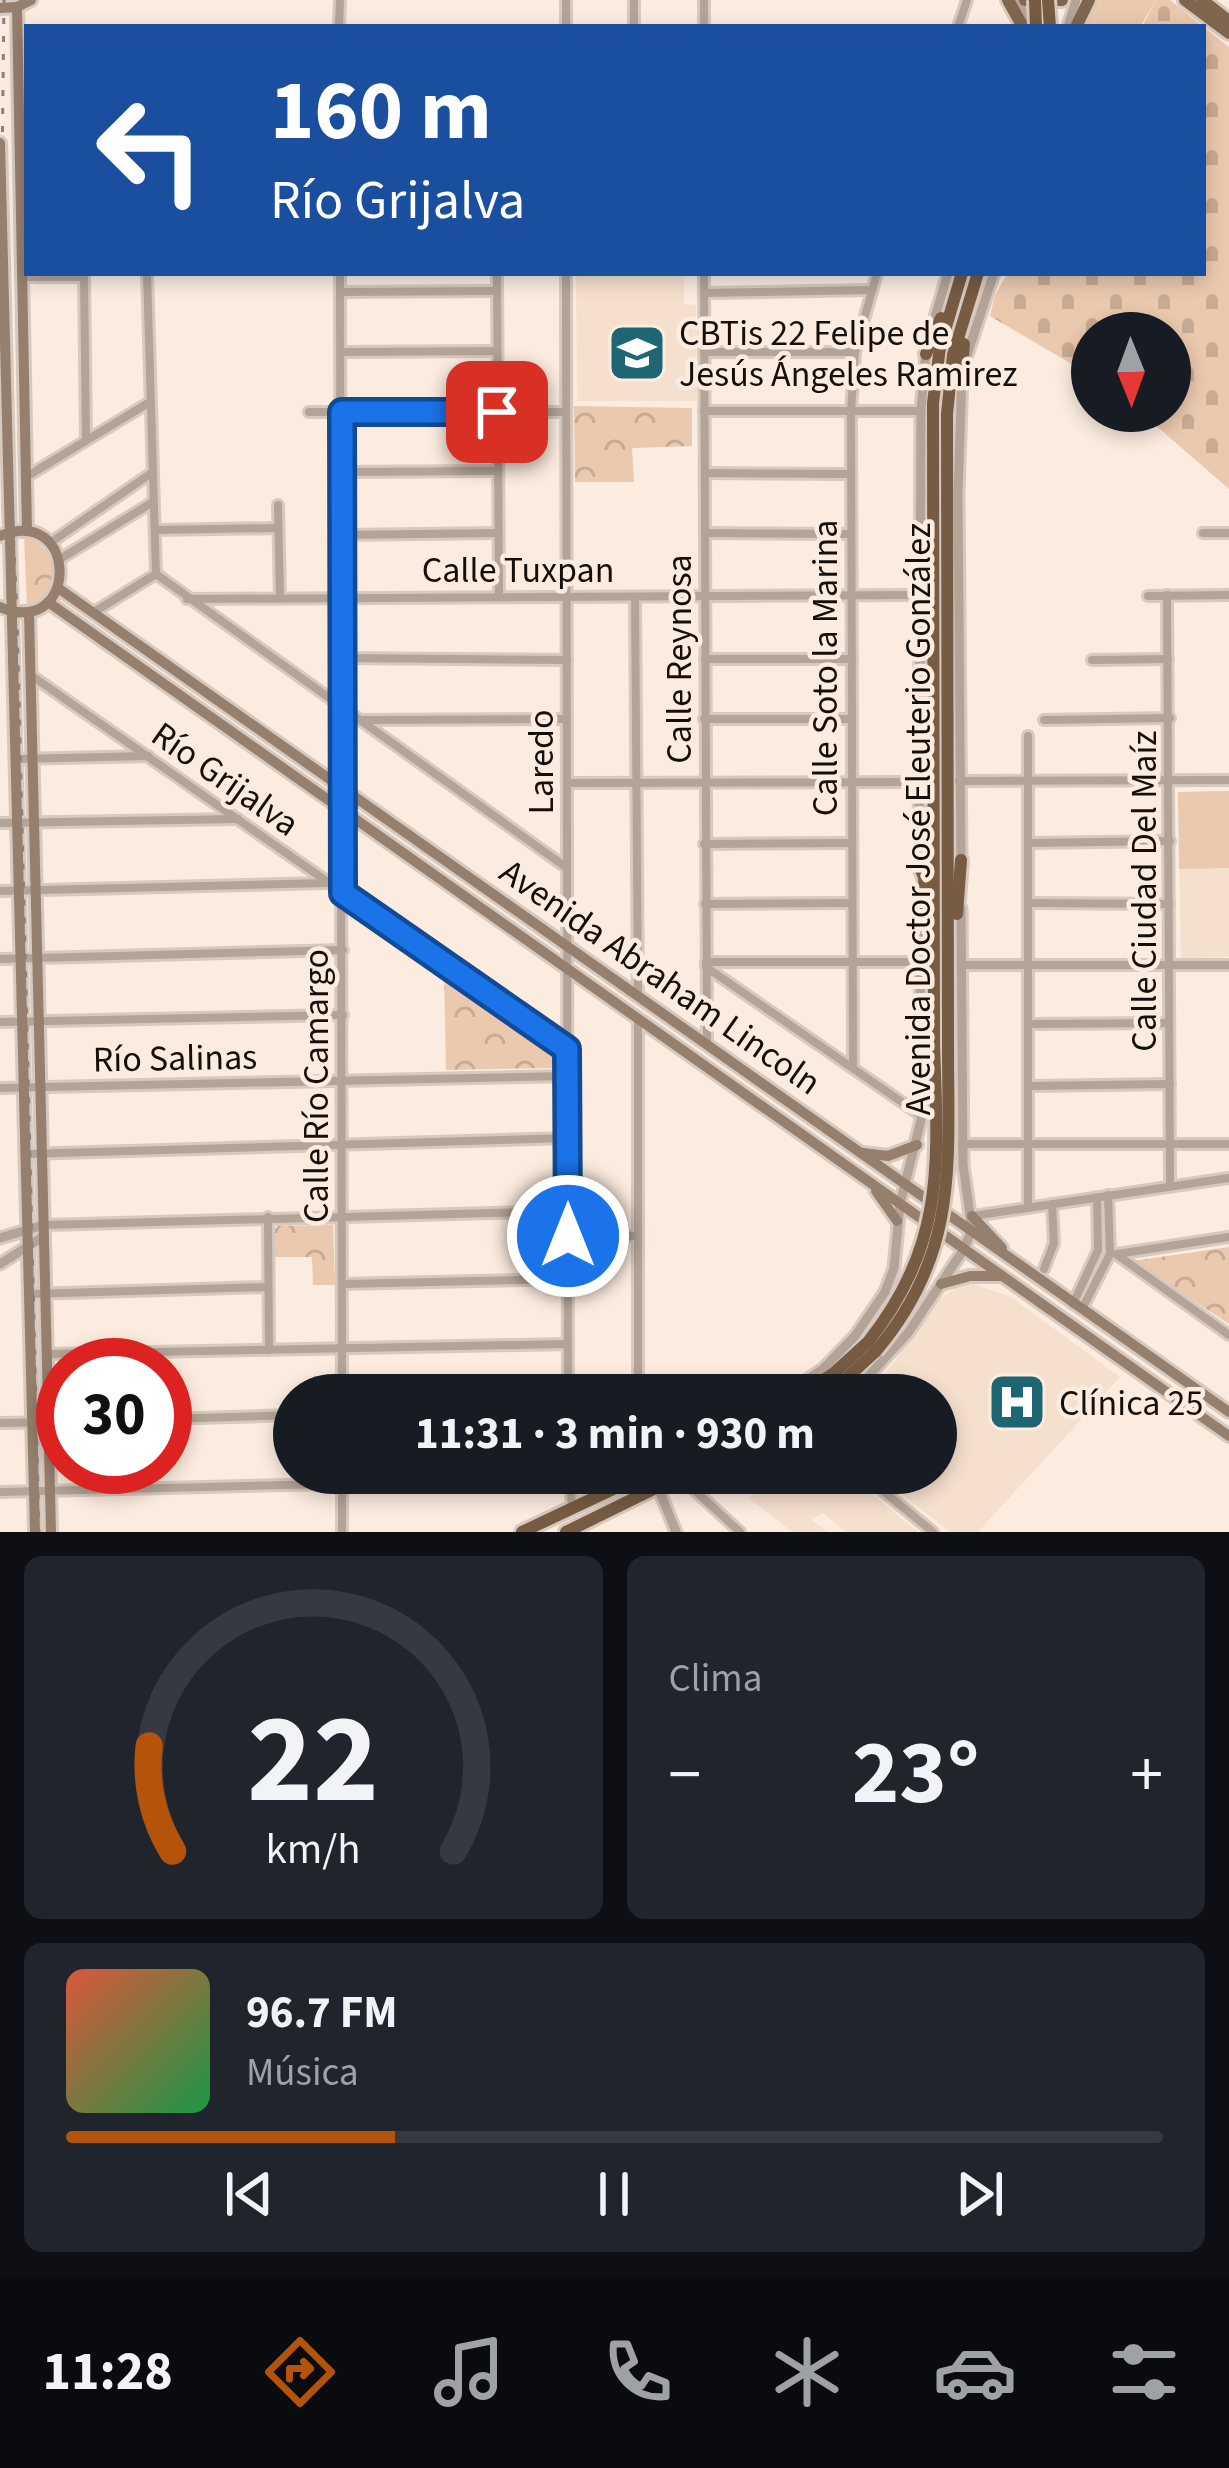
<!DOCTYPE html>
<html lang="es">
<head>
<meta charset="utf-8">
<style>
  :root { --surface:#171b24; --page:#20242c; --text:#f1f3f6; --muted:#9ea1a6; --line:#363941; --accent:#b45309 }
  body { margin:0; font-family:"Source Sans 3",sans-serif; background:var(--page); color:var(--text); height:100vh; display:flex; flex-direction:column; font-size:45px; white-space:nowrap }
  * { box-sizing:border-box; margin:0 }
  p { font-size:39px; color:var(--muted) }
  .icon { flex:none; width:66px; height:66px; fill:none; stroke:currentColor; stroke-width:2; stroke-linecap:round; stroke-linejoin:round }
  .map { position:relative; height:1532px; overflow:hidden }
  .panel { display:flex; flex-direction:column; gap:24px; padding:24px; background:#0d0f14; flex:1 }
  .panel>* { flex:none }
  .banner { position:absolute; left:24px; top:24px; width:1182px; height:252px; border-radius:0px; box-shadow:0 6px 18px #0003; background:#1a4fa0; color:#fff; overflow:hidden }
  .needle { width:78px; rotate:179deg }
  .tools { position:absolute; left:1071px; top:312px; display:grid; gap:24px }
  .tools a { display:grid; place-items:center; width:120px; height:120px; border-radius:50%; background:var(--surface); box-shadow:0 6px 18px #0003; font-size:60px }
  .speed { position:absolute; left:36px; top:1338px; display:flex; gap:24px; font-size:60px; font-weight:700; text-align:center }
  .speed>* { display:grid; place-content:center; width:156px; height:156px; border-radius:50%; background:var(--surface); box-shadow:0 6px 18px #0003; line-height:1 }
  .speed .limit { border:18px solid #d22; background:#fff; color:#111 }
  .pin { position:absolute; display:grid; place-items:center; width:102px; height:102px; color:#fff; margin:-51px; border-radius:24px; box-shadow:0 6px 18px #0006 }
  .me { position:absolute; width:132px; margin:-66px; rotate:0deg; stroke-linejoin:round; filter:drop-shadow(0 0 9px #0008) }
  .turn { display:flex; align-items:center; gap:42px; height:252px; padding:0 48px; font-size:54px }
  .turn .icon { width:156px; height:156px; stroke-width:2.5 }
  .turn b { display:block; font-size:84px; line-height:102px }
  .big { font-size:90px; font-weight:700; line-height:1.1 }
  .panel .widget { flex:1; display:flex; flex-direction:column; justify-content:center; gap:18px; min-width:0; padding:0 42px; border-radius:18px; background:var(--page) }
  .panel .dial { align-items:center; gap:0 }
  .dial svg { height:312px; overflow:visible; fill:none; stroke:var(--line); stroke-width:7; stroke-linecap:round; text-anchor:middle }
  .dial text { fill:var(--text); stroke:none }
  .song { display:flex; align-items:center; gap:36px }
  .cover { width:144px; height:144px; border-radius:18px; background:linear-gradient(135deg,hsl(10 70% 55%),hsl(140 70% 35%)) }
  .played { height:12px; border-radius:6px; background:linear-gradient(90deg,var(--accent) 30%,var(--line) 30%) }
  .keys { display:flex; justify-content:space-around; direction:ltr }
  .heat { display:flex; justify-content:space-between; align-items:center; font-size:66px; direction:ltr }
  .panel .tiles { flex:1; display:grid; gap:24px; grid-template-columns:1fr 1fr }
  .widget:last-child { grid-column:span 2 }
  .trip { position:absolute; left:273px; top:1374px; width:684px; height:120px; border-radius:60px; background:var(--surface); box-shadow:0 6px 18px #0003; font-weight:700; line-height:120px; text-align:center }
  .tabs { display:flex; height:192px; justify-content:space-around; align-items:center; background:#090b0e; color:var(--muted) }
  .tabs .icon { width:84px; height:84px }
  .tabs .active { color:var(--accent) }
  .tabs b { font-size:54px; color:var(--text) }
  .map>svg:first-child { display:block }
  .built { fill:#f5e0cd }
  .cemetery { fill:url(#cemetery-stones) }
  .park { fill:url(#park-crowns) }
  .pitch { fill:#eac9ae }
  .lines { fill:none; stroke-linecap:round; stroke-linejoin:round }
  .minor-casing { stroke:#d7c9bd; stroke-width:14 }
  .tertiary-casing { stroke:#d7c9bd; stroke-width:15 }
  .secondary-casing { stroke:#d7c9bd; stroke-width:16 }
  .primary-casing { stroke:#d7c9bd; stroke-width:18 }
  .trunk-casing { stroke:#d7c9bd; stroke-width:18 }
  .minor { stroke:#b3a497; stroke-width:8 }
  .tertiary { stroke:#b3a497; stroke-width:9 }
  .secondary { stroke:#96806d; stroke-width:10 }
  .primary { stroke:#80664f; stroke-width:12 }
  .trunk { stroke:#775b42; stroke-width:12 }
  .rail { stroke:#8c8179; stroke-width:3; stroke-dasharray:6 12; stroke-linecap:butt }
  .trunk-bridge-casing { stroke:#d7c9bd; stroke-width:18; stroke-linecap:butt }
  .trunk-bridge { stroke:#775b42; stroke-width:12 }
  .route-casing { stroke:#114b97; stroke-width:30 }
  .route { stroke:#1a73e8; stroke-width:21 }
  .labels { text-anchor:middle; stroke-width:9; stroke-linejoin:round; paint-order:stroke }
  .poi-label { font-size:36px; fill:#140f0b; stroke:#fcecdf; text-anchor:start }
  .street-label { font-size:36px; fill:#140f0b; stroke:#fcecdf }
</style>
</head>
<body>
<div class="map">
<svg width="1229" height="1532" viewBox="0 0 1229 1532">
  <defs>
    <pattern id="cemetery-stones" width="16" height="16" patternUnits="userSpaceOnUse" patternTransform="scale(3)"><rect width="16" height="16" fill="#eac9ae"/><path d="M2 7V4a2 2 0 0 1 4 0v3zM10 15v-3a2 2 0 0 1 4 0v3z" fill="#c8ab94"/></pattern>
    <pattern id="park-crowns" width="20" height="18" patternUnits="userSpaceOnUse" patternTransform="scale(3)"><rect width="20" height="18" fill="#eac9ae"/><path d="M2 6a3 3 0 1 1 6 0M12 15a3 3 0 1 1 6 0" fill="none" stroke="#c8ab94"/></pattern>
  </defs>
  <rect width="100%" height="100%" fill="#fcecdf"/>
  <g class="built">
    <polygon points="576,273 684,273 684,304 696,305 697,401 577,401"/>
    <polygon points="1229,791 1229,957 1181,958 1178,792"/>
    <polygon points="974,1284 1011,1297 1120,1377 978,1532 950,1532 875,1473 936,1473 936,1395 870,1395 940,1299 956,1288"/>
    <polygon points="764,1473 842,1473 820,1486 830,1494 857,1481 918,1532 846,1532 823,1513 812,1520 827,1532 792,1532 748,1497 770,1486"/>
  </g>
  <polygon class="cemetery" points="1156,0 1170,0 1229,47 1229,489 1139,411 1170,411 1170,333 1092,333 1092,376 990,316 995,295 1008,273 1203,273 1203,27 1142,27"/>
  <g class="park">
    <polygon points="574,406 692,408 692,446 632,448 634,482 575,482"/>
    <path d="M 24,534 C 61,553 70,592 27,609 Z"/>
    <polygon points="444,971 564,1057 556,1068 446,1070"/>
    <polygon points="333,1225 335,1285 313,1285 312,1257 273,1257 273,1231 278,1226"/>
    <polygon points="1229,1247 1229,1324 1133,1261"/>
  </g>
  <g class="pitch">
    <polygon points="1090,0 1156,0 1140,27 1078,27"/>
    <polygon points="1229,791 1229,868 1179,869 1178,792"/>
  </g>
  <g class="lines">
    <defs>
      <g id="minor">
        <polyline points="634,0 634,27"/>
        <polyline points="339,27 340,0"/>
        <polyline points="566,27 566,0"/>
        <polyline points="704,27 704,0"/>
        <polyline points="958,27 967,0"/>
        <polyline points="84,273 86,440"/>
        <polyline points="147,273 156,574"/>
        <polyline points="340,273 342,1395"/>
        <polyline points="497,273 499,595"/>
        <polyline points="566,273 568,1395"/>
        <polyline points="704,273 707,1045"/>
        <polyline points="22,277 84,277"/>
        <polyline points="340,292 497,291"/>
        <polyline points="704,293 871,290"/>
        <polyline points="341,352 497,351"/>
        <polyline points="704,352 855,352"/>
        <polyline points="704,411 921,411"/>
        <polyline points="309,412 566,412"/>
        <polyline points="341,472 497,471"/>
        <polyline points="705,473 851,474"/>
        <polyline points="26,477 150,402"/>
        <polyline points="278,505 280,598"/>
        <polyline points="155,530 278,528"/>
        <polyline points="705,533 851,534"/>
        <polyline points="1203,533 1229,533"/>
        <polyline points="341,535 498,533"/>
        <polyline points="50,543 150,474"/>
        <polyline points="60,559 153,502"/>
        <polyline points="156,574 567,868"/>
        <polyline points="1167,595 1170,1186"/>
        <polyline points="1148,596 1229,595"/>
        <polyline points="635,597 638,995"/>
        <polyline points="187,599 921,595"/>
        <polyline points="94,612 156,574"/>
        <polyline points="341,658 567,660"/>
        <polyline points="705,659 852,659"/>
        <polyline points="1092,660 1168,659"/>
        <polyline points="32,676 566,1048"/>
        <polyline points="704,719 852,719"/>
        <polyline points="364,720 567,719"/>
        <polyline points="1044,720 1170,718"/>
        <polyline points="17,759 148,756"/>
        <polyline points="959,781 1229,780"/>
        <polyline points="567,783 920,782"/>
        <polyline points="0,823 238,819"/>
        <polyline points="1030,843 1170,841"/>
        <polyline points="704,844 851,843"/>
        <polyline points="0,891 326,883"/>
        <polyline points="1030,903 1169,904"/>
        <polyline points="705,904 851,903"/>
        <polyline points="0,959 343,950"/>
        <polyline points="706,962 920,962"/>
        <polyline points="962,965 1229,965"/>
        <polyline points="706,967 922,1116"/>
        <polyline points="0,1022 343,1015"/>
        <polyline points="1030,1024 1169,1023"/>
        <polyline points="853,1066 851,411 855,352 877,273"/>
        <polyline points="1030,1086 1170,1084"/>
        <polyline points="0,1088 567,1076"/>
        <polyline points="962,1144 1229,1144"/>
        <polyline points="26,1154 568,1138"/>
        <polyline points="1028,1208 1028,736"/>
        <polyline points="973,1216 1229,1178"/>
        <polyline points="268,1217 269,1350"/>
        <polyline points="44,1225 568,1211"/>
        <polyline points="568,1236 637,1236"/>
        <polyline points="1116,1254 1229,1335"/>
        <polyline points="1117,1254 1229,1237"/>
        <polyline points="1044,1269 1054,1243 1052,1204"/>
        <polyline points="342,1284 568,1279"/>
        <polyline points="29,1294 268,1287"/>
        <polyline points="1073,1304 1098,1250 1097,1197"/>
        <polyline points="1082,1309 1110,1254 1108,1195"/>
        <polyline points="47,1354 568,1344"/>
        <polyline points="638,1395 638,1020"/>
        <polyline points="165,1419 294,1415"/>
        <polyline points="0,1423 63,1422"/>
        <polyline points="570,1473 572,1508"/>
        <polyline points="861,1473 933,1532"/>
        <polyline points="680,1477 740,1532"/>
        <polyline points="0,1492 491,1480"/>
        <polyline points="342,1532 342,1473"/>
      </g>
      <g id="tertiary">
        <polyline points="1019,0 1026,27"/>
        <polyline points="1068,27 1076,0"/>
        <polyline points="930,334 948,273"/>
        <polyline points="966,358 994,273"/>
        <polyline points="961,861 958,493 962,374"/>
        <polyline points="919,867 921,411 926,350"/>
        <polyline points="0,1238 44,1225"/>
        <polyline points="0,1264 44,1236"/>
        <polyline points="785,1395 823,1369 855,1336 885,1292 894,1268 900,1204 922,1116 919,890"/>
        <polyline points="851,1395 908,1333 964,1249 972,1229 963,1165 961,908"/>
        <polyline points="658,1487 676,1532"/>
      </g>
      <g id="secondary">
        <polyline points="17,7 27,531"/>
        <polyline points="0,8 17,7 31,0"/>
        <polyline points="0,143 35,1532"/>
        <path d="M 0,536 C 79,503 80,640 0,607"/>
        <polyline points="58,588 1229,1412"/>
        <polyline points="48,602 1229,1436"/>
        <polyline points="29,612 51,1532"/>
        <polyline points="863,1153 888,1156 917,1145"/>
        <polyline points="876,1191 897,1221"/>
        <polyline points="972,1216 1002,1248"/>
        <polyline points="941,1284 970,1276 1002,1276"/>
      </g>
      <g id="primary">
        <polyline points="1008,0 1023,27"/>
        <polyline points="1025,0 1062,0"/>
        <polyline points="1185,0 1229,33"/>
        <polyline points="1202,0 1229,21"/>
        <polyline points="1076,27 1089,0"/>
      </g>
      <g id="trunk">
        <polyline points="926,354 941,318"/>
        <polyline points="961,378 964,344"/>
        <polyline points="919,865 924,877 927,928"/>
        <polyline points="957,914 961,860"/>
        <polyline points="934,1044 933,403 940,347 962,273"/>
        <polyline points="948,1045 947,414 953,355 978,273"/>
        <polyline points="802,1395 834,1373 868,1342"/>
        <polyline points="828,1395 876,1351"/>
        <polyline points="522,1532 647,1473"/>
        <polyline points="566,1532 686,1473"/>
      </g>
    </defs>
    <use href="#minor" class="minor-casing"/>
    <use href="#tertiary" class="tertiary-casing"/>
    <use href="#secondary" class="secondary-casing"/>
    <use href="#primary" class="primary-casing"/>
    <use href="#trunk" class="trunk-casing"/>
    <use href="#minor" class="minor"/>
    <use href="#tertiary" class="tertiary"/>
    <use href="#secondary" class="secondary"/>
    <use href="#primary" class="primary"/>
    <use href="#trunk" class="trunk"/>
    <polyline class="rail" points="4,0 1,260 17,615 39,1532"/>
    <defs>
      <g id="trunk-bridge">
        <polyline points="1035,0 1036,27"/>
        <polyline points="1048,0 1050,27"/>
        <path d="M 868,1342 C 946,1243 938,1163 934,1044"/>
        <path d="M 876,1351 C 959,1253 948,1165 948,1045"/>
      </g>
    </defs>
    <use href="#trunk-bridge" class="trunk-bridge-casing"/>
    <use href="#trunk-bridge" class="trunk-bridge"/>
  </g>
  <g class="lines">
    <defs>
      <polyline id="route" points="497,412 342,412 343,893 567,1049 568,1236"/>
    </defs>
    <use href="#route" class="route-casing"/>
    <use href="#route" class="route"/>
  </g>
  <defs>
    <symbol id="university-square" viewBox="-11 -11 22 22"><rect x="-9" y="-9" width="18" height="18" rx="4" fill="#1e6674" stroke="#fcecdf"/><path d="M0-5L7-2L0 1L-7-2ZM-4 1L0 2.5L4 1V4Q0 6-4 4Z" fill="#fff"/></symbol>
    <symbol id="hospital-square" viewBox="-11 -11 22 22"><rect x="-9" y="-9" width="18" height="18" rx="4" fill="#1e6674" stroke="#fcecdf"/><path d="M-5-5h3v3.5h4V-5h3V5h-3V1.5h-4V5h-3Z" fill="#fff"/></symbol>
  </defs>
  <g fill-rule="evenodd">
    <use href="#university-square" x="604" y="320" width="66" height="66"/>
    <use href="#hospital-square" x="984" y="1369" width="66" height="66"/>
  </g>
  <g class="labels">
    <g class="poi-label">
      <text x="679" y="345">CBTis 22 Felipe de<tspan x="679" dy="41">Jesús Ángeles Ramirez</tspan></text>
      <text x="1059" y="1415">Clínica 25</text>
    </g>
    <g class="street-label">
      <text x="518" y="582">Calle Tuxpan</text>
      <text transform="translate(678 659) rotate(-90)" y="13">Calle Reynosa</text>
      <text transform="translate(824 668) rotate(-90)" y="13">Calle Soto la Marina</text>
      <text transform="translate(540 762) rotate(-90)" y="13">Laredo</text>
      <text transform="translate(226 778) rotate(35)" y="13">Río Grijalva</text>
      <text transform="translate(917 819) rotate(-90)" y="13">Avenida Doctor José Eleuterio González</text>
      <text transform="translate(1143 891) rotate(-90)" y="13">Calle Ciudad Del Maíz</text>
      <text transform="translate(661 976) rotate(35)" y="13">Avenida Abraham Lincoln</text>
      <text transform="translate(175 1057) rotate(-1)" y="13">Río Salinas</text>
      <text transform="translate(315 1086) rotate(-90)" y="13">Calle Río Camargo</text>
    </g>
  </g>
</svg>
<div class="tools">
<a><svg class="needle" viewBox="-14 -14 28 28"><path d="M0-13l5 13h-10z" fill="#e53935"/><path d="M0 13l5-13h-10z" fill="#9ea1a6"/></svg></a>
</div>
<div class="speed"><div class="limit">30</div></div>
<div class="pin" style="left:497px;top:412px;background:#d93025"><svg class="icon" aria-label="arrive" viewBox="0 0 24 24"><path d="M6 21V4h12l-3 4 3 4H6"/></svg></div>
<svg class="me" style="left:568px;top:1236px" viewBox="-20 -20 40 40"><circle r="17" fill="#1a73e8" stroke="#fff" stroke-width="3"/><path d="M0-11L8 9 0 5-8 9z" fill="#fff"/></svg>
<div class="trip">11:31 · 3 min · 930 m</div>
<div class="banner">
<div class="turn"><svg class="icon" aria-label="left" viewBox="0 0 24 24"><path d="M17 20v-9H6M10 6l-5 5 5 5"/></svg><div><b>160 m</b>Río Grijalva</div></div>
</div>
</div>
<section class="panel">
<div class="tiles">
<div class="widget dial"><svg viewBox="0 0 100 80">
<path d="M14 69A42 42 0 1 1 86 69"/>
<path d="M14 69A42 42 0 0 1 8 42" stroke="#b45309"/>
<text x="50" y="56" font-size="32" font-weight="700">22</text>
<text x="50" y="72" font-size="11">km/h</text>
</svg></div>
<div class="widget"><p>Clima</p>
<div class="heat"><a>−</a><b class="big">23°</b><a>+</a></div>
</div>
<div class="widget">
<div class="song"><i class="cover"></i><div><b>96.7 FM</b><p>Música</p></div></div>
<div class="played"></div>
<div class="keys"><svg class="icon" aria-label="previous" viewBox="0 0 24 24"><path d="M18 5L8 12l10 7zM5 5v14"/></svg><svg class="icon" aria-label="pause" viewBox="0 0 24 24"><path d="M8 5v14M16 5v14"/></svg><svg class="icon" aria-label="next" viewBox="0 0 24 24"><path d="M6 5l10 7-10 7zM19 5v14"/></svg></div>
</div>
</div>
</section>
<nav class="tabs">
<b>11:28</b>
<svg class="icon active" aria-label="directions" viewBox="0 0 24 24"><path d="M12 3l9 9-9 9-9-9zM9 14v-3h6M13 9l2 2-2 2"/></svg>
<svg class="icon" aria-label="music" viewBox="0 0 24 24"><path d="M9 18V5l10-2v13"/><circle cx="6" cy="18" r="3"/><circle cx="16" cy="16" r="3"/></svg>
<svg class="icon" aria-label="phone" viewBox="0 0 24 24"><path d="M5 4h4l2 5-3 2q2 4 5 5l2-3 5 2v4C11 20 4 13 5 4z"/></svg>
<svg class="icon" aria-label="climate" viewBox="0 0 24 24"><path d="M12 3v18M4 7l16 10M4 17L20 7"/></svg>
<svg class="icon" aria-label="car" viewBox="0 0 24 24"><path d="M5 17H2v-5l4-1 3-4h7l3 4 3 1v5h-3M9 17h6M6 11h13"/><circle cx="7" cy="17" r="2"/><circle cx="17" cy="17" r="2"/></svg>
<svg class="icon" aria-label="filters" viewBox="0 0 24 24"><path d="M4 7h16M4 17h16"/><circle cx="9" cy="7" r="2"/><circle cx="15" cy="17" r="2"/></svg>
</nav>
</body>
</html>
